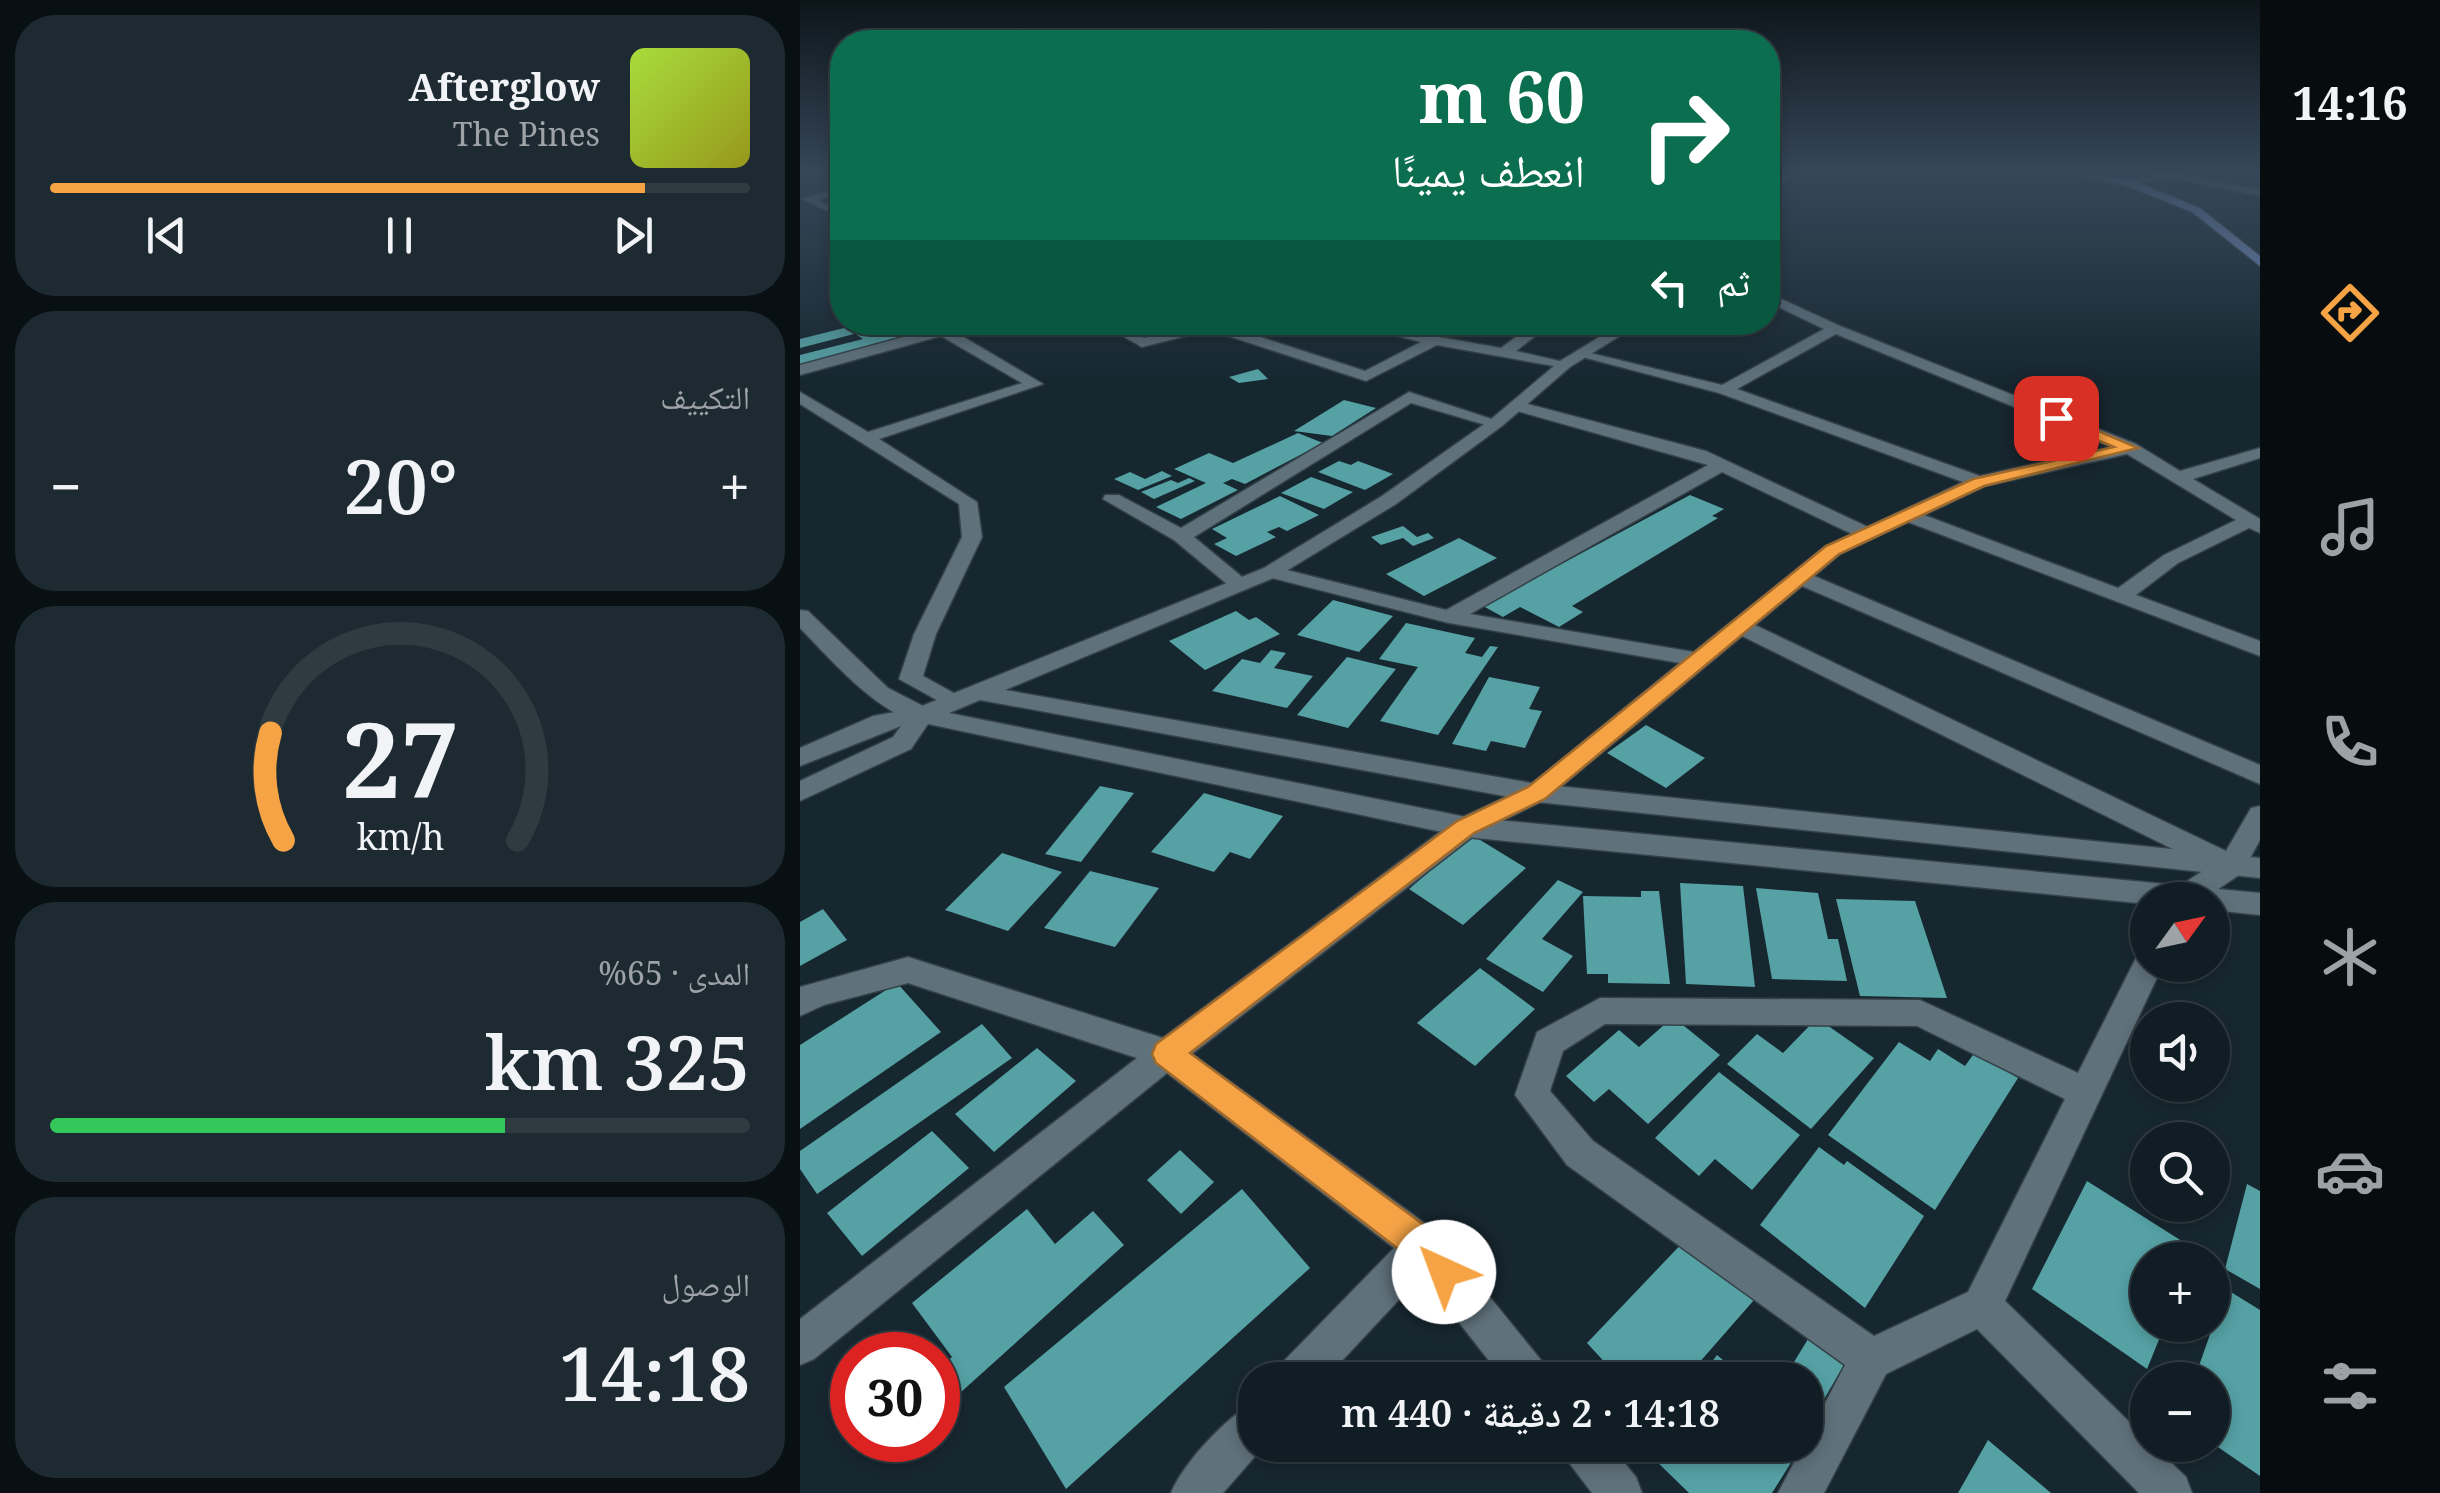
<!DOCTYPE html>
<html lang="ar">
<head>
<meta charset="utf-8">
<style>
  :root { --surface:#111d24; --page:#1e2a31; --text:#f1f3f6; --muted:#9ca2a6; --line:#303b41; --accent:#f5a345 }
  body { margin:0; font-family:"Noto Serif","Noto Naskh Arabic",serif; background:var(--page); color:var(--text); direction:rtl; height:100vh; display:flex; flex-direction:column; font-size:38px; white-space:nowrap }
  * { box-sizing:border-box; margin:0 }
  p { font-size:32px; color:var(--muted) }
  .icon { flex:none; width:55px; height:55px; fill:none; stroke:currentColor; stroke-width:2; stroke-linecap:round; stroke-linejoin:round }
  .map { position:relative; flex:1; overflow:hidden; direction:ltr }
  .sheet { display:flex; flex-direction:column; gap:15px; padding:15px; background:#091014; width:800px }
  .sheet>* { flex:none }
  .banner { position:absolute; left:30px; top:30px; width:950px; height:305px; border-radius:40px; box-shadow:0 5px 15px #0003,0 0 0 2px var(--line); direction:rtl; background:#0b6e4f; color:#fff; overflow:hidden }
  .needle { width:65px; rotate:57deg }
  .tools { position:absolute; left:1330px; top:882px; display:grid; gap:20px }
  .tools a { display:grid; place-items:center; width:100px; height:100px; border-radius:50%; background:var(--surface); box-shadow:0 5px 15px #0003,0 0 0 2px var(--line); font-size:50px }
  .speed { position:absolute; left:30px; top:1332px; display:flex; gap:20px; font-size:50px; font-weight:700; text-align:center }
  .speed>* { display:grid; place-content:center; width:130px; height:130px; border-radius:50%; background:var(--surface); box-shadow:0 5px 15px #0003,0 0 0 2px var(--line); line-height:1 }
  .speed .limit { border:15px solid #d22; background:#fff; color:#111 }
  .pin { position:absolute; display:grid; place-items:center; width:85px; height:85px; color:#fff; margin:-42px; border-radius:20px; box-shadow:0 5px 15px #0006 }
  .me { position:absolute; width:110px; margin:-55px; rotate:317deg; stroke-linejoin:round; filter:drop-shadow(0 0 8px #0008) }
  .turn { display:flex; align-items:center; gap:35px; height:210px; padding:0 30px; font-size:45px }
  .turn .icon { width:130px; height:130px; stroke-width:2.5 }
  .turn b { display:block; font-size:70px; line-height:85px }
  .then { display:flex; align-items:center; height:95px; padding:0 30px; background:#0003; gap:20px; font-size:38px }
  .big { font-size:75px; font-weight:600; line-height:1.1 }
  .sheet .tile { flex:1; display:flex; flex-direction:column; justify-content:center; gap:15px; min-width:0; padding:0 35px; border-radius:40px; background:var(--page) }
  .sheet .dial { align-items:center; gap:0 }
  .dial svg { height:260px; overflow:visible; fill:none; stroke:var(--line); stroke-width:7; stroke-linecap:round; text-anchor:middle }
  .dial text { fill:var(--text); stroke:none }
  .song { display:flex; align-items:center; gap:30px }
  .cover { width:120px; height:120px; border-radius:15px; background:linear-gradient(135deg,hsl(80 70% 55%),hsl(60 70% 35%)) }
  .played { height:10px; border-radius:5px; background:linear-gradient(90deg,var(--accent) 85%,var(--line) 85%) }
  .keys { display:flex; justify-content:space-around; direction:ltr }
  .heat { display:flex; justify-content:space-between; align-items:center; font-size:55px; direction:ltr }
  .charge { height:15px; border-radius:8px; background:linear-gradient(90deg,#34c759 65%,var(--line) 0) }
  .trip { position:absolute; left:438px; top:1362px; width:585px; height:100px; border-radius:40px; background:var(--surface); box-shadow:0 5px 15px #0003,0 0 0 2px var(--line); font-weight:600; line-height:100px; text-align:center; direction:rtl }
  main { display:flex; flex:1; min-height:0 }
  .dock { display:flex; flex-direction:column; width:180px; justify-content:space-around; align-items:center; background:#070c0e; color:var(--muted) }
  .dock .icon { width:70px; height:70px }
  .dock .on { color:var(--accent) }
  .dock b { font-size:45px; color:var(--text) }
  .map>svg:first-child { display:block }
  .building { fill:#55a1a4 }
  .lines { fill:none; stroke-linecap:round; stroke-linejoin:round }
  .street-casing { stroke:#354148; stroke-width:3 }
  .secondary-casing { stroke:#354148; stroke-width:3 }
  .primary-casing { stroke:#354148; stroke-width:3 }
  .street { fill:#5f717b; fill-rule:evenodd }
  .secondary { fill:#5f717b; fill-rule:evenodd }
  .primary { fill:#7994c8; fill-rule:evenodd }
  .route { fill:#f5a345; stroke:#9f6a2d; stroke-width:2.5 }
</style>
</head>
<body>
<main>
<nav class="dock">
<b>14:16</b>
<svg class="icon on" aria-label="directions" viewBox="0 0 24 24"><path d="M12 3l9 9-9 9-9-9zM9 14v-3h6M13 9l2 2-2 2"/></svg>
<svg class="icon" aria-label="music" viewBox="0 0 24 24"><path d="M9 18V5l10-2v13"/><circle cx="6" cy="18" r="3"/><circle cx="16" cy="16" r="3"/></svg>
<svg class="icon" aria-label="phone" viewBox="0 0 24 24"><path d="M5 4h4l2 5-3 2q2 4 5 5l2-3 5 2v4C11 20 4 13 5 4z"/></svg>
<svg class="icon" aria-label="climate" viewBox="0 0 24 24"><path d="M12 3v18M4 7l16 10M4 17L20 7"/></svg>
<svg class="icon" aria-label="car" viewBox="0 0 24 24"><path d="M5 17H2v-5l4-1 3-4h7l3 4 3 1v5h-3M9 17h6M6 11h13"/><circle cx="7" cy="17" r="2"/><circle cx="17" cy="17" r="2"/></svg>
<svg class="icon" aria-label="filters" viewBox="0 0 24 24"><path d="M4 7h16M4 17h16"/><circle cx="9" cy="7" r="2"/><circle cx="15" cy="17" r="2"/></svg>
</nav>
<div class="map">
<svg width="1460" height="1493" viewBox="0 0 1460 1493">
  <rect width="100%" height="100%" fill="#172730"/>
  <g class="building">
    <polygon points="968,173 982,173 993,176 974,187 968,186"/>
    <polygon points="53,322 133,322 141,327 0,365 0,355 63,339 43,325"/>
    <polygon points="44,328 54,334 0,348 0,339"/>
    <polygon points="458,369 468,379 439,383 429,377"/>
    <polygon points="544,400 576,408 532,436 494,431"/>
    <polygon points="498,433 523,443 445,484 432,479 423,483 438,490 381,519 356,507 406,483 374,469 409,453 433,463"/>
    <polygon points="539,461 551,465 558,461 593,474 565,490 518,472"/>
    <polygon points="362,471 372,476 338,490 314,479 330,472 345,479"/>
    <polygon points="511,477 553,492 524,509 481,493"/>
    <polygon points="389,478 395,481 354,499 341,492 371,480 378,483"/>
    <polygon points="890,495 924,509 912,516 918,518 772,606 783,612 759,627 720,607 703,617 683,606"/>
    <polygon points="480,496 519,515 487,531 479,527 467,532 476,537 436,556 414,544 427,538 412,529"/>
    <polygon points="603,526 617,537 628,533 634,538 613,546 603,538 581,545 571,537"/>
    <polygon points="659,538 697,558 624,596 586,574"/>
    <polygon points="533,600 593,616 559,652 497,635"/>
    <polygon points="436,611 449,620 456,617 480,634 405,670 369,641"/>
    <polygon points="606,623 675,638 665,653 682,657 690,646 698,647 638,735 580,721 618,667 579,659"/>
    <polygon points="471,650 486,653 474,668 513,676 487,708 412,691 442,659 460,663"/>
    <polygon points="547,657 596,669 548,728 497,715"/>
    <polygon points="689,677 740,687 729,709 742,711 725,748 691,741 686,751 652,744"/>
    <polygon points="846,725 905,758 866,788 807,753"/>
    <polygon points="300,786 334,793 281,862 245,854"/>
    <polygon points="404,793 483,816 450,859 430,852 414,872 351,852"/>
    <polygon points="672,835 726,868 663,925 609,889"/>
    <polygon points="202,853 262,872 208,931 145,910"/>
    <polygon points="290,871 359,888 315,947 244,928"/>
    <polygon points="758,880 783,892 742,939 773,956 743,992 686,959"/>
    <polygon points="880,883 943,886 955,987 886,984"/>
    <polygon points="956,888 1018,893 1028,939 1038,939 1047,981 972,979"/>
    <polygon points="841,891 859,891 870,984 808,983 808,974 787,974 783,896 841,897"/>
    <polygon points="1036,899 1115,901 1147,998 1060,996"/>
    <polygon points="23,909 47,940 0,966 0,922"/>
    <polygon points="680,968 735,1009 675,1066 617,1023"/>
    <polygon points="97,983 141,1032 0,1129 0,1045"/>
    <polygon points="873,1017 920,1055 848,1124 809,1089 794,1102 766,1076 819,1030 839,1047"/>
    <polygon points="1017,1018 1074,1058 1011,1129 927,1064 957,1034 983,1053"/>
    <polygon points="182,1024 212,1058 17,1194 0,1169 0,1151"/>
    <polygon points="1099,1042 1130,1061 1138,1049 1165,1066 1175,1052 1218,1078 1135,1210 1028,1135"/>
    <polygon points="237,1048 276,1081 194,1152 155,1114"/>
    <polygon points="919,1072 1000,1135 952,1190 915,1159 899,1176 855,1138"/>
    <polygon points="132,1131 169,1168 62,1256 27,1213"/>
    <polygon points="1019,1147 1044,1165 1047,1161 1124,1216 1065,1308 960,1225"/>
    <polygon points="380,1150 414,1182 381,1214 347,1180"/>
    <polygon points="1287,1181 1396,1250 1392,1260 1348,1260 1348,1325 1365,1325 1347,1369 1232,1289"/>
    <polygon points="1447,1184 1460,1191 1460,1289 1425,1269"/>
    <polygon points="442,1189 510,1268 266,1489 204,1387"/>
    <polygon points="227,1209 255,1244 293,1211 324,1245 150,1402 138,1384 138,1370 152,1357 112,1303"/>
    <polygon points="888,1237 954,1300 884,1380 841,1380 838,1377 821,1380 787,1343"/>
    <polygon points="1426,1289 1460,1310 1460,1476 1412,1443 1412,1380 1394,1380"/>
    <polygon points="1016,1326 1051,1353 1013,1418 1005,1412 1005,1380 983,1380"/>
    <polygon points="917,1355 947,1380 899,1380"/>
    <polygon points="1188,1440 1251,1493 1158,1493"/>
    <polygon points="858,1445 1002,1445 972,1493 889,1493 850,1455"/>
  </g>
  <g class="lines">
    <defs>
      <g id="street">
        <polygon points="1358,173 1378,173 1460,190 1460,196 1367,177 1330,186 1325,183"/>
        <polygon points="42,188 42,194 17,200 42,211 42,218 2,199"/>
        <path d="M 968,293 L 1040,326 L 1336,444 L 1380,471 L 1460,448 L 1460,458 L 1393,479 L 1460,519 L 1460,533 L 1449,528 L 1378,563 L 1336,595 L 1460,641 L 1460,656 L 1108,522 L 1040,554 L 1014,576 L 1460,765 L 1460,784 L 1002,586 L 955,625 L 1426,851 L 1451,808 L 1460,806 L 1460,840 L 1442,873 L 1402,900 L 1365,900 L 1370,892 L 1409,867 L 942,636 L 746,799 L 676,834 L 392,1054 L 637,1232 L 745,1365 L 751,1380 L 704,1380 L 622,1275 L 524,1380 L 474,1380 L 480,1365 L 594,1248 L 367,1073 L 14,1359 L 0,1365 L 0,1319 L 337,1058 L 108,983 L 24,1005 L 0,1016 L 0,987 L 108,957 L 363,1038 L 656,820 L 728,787 L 880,663 L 649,623 L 464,576 L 464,568 L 471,566 L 646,610 L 908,465 L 710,409 L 710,403 L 716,401 L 906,451 L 1068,527 L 1163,482 L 919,393 L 775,355 L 782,351 L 922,385 L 1024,329 L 968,302 ZM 1036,334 L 1312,447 L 1180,476 L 937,389 ZM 1327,454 L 1436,520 L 1364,555 L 1318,588 L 1124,515 L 1185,486 ZM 922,472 L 1052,534 L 1026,546 L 894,652 L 670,614 Z"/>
        <polygon points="159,322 184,322 155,332 243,384 79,439 177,502 182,537 136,634 123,676 161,697 165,702 161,707 153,709 99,679 114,634 162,537 159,504 0,404 0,392 68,432 222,383 141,336 0,375 0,365"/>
        <polygon points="298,322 316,322 344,338 414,322 565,371 621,342 544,322 570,322 601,330 615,322 633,322 616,333 701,348 736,322 753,322 716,351 772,364 765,368 637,345 566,381 410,330 342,347"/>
        <polygon points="609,392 704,423 696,428 611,403 394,537 447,581 450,585 447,589 433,589 374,540 303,499 305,495 319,495 381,528"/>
        <path d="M 0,610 L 8,611 L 88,688 L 131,710 L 134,715 L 131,720 C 91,731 26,654 0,628 Z"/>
        <path d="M 1348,953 L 1348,965 L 1363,965 L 1205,1301 L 1348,1440 L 1348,1445 L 1353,1445 L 1386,1477 L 1392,1493 L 1339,1493 L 1177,1329 L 1086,1374 L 1024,1493 L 978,1493 L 1045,1365 L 767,1165 L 715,1095 L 737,1032 L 800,998 L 1120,1000 L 1278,1073 L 1337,956 ZM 805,1024 L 1117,1026 L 1265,1099 L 1168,1292 L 1074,1336 L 793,1141 L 750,1091 L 763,1051 Z"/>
        <path d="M 455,1403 L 455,1445 L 465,1445 L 423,1493 L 371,1493 C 382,1465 428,1414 455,1403 Z"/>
        <polygon points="760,1445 810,1445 836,1477 842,1493 792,1493 767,1460"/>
      </g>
      <polygon id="secondary" points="824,322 842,322 770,367 702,426 596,504 478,576 205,690 737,784 1460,858 1460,878 737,802 180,700 149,713 666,817 1460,893 1460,915 1412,910 1412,900 1348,900 1348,904 666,837 128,724 111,749 0,801 0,781 93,737 101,726 0,766 0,748 73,716 117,708 464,568 582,496 690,420 760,361"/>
      <polygon id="primary" points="1272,173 1334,181 1400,208 1460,256 1460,266 1392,212 1327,186"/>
    </defs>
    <use href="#street" class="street-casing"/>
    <use href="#secondary" class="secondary-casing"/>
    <use href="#primary" class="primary-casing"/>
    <use href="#street" class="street"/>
    <use href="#secondary" class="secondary"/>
    <use href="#primary" class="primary"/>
  </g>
  <linearGradient id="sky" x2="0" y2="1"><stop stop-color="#0d151a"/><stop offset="0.45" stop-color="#364759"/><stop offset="1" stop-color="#364759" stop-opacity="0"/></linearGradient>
  <rect width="1460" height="382" fill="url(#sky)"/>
  <polygon class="route" points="1251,415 1261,415 1338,448 1184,486 1039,554 745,799 674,833 390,1053 635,1233 662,1272 657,1285 644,1290 632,1285 610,1258 356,1063 352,1054 356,1044 657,821 728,787 1026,546 1173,479 1314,447 1251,421"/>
</svg>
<div class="tools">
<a><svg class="needle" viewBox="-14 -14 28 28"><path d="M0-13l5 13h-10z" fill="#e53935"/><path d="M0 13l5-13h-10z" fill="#9ca2a6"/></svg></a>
<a><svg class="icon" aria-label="sound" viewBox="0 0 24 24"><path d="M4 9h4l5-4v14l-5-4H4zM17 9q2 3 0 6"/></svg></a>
<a><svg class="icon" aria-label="search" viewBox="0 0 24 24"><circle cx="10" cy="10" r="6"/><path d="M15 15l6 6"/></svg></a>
<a>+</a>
<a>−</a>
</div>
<div class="speed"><div class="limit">30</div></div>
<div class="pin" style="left:1256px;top:418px;background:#d93025"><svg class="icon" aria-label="arrive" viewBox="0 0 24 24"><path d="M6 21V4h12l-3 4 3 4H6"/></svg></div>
<svg class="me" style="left:644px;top:1272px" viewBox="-20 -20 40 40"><circle r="19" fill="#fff"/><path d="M0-13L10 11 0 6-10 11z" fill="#f5a345"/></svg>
<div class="trip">14:18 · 2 دقيقة · 440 m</div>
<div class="banner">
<div class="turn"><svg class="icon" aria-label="right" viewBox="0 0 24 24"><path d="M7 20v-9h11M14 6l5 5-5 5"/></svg><div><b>60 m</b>انعطف يمينًا</div></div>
<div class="then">ثم<svg class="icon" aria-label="left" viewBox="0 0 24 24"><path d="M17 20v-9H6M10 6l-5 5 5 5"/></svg></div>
</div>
</div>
<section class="sheet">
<div class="tile">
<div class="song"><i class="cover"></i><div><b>Afterglow</b><p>The Pines</p></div></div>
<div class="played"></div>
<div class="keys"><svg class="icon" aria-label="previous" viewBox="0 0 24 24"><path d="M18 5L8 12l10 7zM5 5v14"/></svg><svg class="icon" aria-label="pause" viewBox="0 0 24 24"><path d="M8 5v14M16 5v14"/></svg><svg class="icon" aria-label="next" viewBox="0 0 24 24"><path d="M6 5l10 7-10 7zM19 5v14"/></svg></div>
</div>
<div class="tile"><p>التكييف</p>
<div class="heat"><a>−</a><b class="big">20°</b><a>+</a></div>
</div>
<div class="tile dial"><svg viewBox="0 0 100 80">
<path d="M14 69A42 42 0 1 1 86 69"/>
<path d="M14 69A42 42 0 0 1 10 36" stroke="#f5a345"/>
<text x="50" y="56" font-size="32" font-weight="700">27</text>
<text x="50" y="72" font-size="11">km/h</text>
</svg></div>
<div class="tile"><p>المدى · 65%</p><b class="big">325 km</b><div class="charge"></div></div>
<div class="tile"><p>الوصول</p><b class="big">14:18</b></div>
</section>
</main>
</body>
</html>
